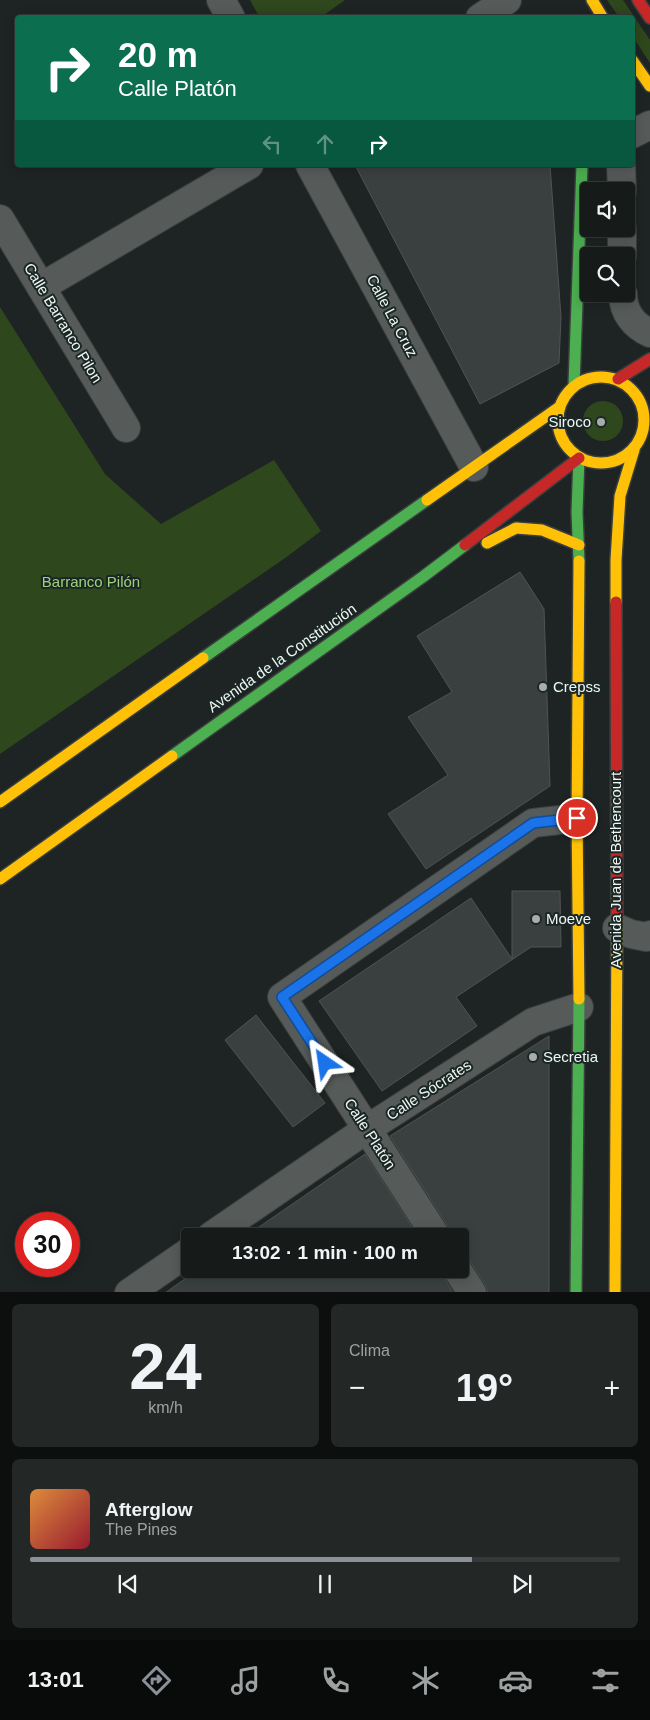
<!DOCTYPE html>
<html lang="es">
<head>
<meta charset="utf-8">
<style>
  :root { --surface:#161b1a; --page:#232827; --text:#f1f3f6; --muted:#9ea1a2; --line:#353939; --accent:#8c9099 }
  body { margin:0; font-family:Arial,sans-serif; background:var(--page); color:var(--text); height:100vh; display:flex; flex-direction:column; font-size:19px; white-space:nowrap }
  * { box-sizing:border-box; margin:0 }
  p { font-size:16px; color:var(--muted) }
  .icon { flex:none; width:28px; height:28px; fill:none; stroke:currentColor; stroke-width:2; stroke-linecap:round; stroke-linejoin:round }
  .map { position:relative; height:1292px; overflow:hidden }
  .sheet { display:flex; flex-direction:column; gap:12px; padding:12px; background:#0c0f0e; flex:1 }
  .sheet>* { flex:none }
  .guide { position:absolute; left:15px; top:15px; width:620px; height:152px; border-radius:5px; box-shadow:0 2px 12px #0003,0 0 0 1px var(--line); background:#0b6e4f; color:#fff; overflow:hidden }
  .buttons { position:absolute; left:580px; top:182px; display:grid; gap:10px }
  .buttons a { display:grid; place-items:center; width:55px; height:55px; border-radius:5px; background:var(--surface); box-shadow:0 2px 12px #0003,0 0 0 1px var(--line); font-size:25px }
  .speed { position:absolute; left:15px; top:1212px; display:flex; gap:10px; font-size:25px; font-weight:700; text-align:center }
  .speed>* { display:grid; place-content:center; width:65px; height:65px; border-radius:50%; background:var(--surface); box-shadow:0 2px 12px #0003,0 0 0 1px var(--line); line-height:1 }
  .speed .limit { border:8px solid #d22; background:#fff; color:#111 }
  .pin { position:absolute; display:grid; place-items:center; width:42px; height:42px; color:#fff; margin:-21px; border:2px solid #fff; border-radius:50%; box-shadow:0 1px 5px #0007 }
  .me { position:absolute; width:55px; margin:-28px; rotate:328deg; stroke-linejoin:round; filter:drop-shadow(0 0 4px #0008) }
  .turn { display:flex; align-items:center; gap:18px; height:105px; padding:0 20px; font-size:22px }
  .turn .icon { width:65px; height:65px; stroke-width:2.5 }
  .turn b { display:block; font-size:35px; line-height:42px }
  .lanes { display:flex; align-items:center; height:48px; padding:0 20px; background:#0003; justify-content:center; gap:25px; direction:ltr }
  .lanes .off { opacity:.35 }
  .big { font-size:38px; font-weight:700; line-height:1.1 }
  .sheet .tile { flex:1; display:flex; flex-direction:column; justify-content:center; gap:8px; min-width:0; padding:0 18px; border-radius:8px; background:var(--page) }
  .sheet .dial { align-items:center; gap:0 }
  .dial b { font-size:65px; line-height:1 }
  .song { display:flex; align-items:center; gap:15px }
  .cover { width:60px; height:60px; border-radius:8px; background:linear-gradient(135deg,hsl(30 70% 55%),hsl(350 70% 35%)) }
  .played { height:5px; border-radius:2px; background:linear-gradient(90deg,var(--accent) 75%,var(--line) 75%) }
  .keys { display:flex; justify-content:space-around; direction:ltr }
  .heat { display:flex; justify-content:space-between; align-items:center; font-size:28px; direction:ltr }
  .sheet .tiles { flex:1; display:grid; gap:12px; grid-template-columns:1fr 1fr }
  .tile:last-child { grid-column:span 2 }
  .trip { position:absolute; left:181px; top:1228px; width:288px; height:50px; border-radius:5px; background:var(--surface); box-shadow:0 2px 12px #0003,0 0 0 1px var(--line); font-weight:700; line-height:50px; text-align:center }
  .menu { display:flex; height:80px; justify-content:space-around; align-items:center; background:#090b0a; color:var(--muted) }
  .menu .icon { width:35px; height:35px }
  .menu .active { color:var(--accent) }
  .menu b { font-size:22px; color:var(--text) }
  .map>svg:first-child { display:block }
  .green { fill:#2e471c }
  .building { fill:#3a4040; stroke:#4f5453 }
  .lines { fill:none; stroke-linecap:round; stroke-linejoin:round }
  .street-casing { stroke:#3a3f3e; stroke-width:30 }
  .fast-casing { stroke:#3a3f3e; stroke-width:14 }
  .slow-casing { stroke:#3a3f3e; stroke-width:14 }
  .jam-casing { stroke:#3a3f3e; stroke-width:14 }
  .street { stroke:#565b5a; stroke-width:28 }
  .fast { stroke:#4caf50; stroke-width:11 }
  .slow { stroke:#ffc107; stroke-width:11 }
  .jam { stroke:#c62828; stroke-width:11 }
  .route-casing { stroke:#114b97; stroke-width:12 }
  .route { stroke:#1a73e8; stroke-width:9 }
  .poi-dot { fill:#a6adac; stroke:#1b2724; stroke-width:2 }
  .labels { text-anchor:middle; stroke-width:4; stroke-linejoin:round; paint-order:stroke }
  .street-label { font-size:15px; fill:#eff7f5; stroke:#1b2724 }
  .poi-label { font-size:15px; fill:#eff7f5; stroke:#1b2724; text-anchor:start }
  .park-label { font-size:15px; fill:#9ed27a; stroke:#1b2724 }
</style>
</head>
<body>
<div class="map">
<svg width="650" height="1293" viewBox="0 0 650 1293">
  <rect width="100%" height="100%" fill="#1e2423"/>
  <g class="green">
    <polygon points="250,0 345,0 321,17 260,18"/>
    <polygon points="607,0 623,0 650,40 650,63 633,37 632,18 619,17"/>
    <polygon points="0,307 105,474 161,524 274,460 321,531 288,556 0,754"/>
    <circle cx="603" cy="421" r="20"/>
  </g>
  <g class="building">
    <polygon points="355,165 550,165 561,317 559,363 480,404"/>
    <polygon points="520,572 544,609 550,786 426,869 388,814 448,775 408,717 452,692 417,636"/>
    <polygon points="512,891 560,891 561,947 531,947 456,997 477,1026 382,1091 319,1001 471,898 512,959"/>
    <polygon points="256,1015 325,1103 293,1127 225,1040"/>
    <polygon points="549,1036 549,1293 488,1293 485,1285 470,1261 465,1255 460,1254 460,1236 451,1236 449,1228 390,1136"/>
    <polygon points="365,1154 418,1236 246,1236"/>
    <polygon points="199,1269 442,1269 444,1277 453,1293 165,1293"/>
  </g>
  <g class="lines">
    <defs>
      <g id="street">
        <polyline points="221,0 231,18"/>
        <polyline points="480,18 507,0"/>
        <polyline points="632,134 650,125"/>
        <polyline points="310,165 474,467"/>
        <polyline points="621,165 622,191"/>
        <polyline points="0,219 126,428"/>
        <polyline points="622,229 622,256"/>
        <polyline points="41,287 249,165"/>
        <path d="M 623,294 C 623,312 634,326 650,333"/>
        <polyline points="617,928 631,934 646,937 650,935"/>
        <polyline points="211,1236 367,1129 533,1022 579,1007"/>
        <polyline points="436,1236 282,997 533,823 577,818"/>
        <polyline points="457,1269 472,1293"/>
        <polyline points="129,1293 190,1251"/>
      </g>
      <g id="fast">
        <polyline points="574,385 582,165"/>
        <polyline points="579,561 577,512 579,458"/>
        <polyline points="203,658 427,500"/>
        <polyline points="172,756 424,576 465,545"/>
        <polyline points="576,1293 579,999"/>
      </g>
      <g id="slow">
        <polyline points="592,0 603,18"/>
        <polyline points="632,60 650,86"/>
        <circle cx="601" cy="420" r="43"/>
        <polyline points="427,500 558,408"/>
        <polyline points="487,543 516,528 542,530 579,545"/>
        <polyline points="579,561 577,818 579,999"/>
        <polyline points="616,602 616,560 620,496 634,450"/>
        <polyline points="0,802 203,658"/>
        <polyline points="0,879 172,756"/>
        <polyline points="615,1293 617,922"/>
      </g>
      <g id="jam">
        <polyline points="638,0 650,18"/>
        <polyline points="618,379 650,359"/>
        <polyline points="465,545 579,458"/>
        <polyline points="616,602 617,922"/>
      </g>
    </defs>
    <use href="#street" class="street-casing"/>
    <use href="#fast" class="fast-casing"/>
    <use href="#slow" class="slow-casing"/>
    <use href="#jam" class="jam-casing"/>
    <use href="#street" class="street"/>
    <use href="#fast" class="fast"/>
    <use href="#slow" class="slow"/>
    <use href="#jam" class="jam"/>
  </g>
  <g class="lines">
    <defs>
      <polyline id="route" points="325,1063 282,997 533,823 577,818"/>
    </defs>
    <use href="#route" class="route-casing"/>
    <use href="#route" class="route"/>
  </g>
  <g class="poi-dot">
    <circle cx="601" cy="422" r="5"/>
    <circle cx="543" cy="687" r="5"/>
    <circle cx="536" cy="919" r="5"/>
    <circle cx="533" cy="1057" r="5"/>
  </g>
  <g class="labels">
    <g class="street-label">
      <text transform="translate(392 316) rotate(62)" y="5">Calle La Cruz</text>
      <text transform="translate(63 323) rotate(59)" y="5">Calle Barranco Pilon</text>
      <text transform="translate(282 658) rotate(-35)" y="5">Avenida de la Constitución</text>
      <text transform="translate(616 870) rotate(-90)" y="5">Avenida Juan de Bethencourt</text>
      <text transform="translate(429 1090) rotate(-33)" y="5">Calle Sócrates</text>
      <text transform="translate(370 1134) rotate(57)" y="5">Calle Platón</text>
    </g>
    <g class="poi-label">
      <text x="591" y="427" text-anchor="end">Siroco</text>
      <text x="553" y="692">Crepss</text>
      <text x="546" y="924">Moeve</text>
      <text x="543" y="1062">Secretia</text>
    </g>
    <g class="park-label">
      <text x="91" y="587">Barranco Pilón</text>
    </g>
  </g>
</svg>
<div class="buttons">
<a><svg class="icon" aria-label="sound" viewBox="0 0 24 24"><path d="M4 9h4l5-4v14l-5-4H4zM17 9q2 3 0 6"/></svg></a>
<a><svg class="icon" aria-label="search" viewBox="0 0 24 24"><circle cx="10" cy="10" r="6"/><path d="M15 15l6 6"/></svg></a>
</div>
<div class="speed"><div class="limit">30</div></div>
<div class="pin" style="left:577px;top:818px;background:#d93025"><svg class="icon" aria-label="arrive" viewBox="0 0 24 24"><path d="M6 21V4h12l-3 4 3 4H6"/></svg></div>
<svg class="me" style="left:325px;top:1063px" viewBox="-20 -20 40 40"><path d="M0-17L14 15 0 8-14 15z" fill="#1a73e8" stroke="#fff" stroke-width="4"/></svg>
<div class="trip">13:02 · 1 min · 100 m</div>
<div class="guide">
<div class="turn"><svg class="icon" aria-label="right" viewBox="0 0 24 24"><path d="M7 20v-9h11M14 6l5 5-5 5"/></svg><div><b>20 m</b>Calle Platón</div></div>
<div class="lanes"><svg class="icon off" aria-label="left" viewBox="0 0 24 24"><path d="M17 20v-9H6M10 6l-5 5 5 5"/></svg><svg class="icon off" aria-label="ahead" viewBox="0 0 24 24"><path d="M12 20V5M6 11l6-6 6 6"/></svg><svg class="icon" aria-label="right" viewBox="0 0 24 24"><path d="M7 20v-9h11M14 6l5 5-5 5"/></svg></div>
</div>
</div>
<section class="sheet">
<div class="tiles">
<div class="tile dial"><b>24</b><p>km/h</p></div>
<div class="tile"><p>Clima</p>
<div class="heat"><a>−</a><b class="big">19°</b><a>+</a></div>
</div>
<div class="tile">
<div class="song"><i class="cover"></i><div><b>Afterglow</b><p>The Pines</p></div></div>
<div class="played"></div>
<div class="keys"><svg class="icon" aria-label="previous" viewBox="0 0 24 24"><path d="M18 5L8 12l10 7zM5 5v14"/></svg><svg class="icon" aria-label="pause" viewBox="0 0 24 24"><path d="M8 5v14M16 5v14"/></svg><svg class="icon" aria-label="next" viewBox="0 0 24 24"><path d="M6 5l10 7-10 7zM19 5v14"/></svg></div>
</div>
</div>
</section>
<nav class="menu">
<b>13:01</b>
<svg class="icon active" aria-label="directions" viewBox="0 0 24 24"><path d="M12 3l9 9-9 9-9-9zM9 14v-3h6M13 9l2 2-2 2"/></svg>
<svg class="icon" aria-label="music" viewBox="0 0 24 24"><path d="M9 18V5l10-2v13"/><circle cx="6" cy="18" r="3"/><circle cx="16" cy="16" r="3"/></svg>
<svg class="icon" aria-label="phone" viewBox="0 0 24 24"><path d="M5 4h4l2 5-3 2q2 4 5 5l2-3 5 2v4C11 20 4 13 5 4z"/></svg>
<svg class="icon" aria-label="climate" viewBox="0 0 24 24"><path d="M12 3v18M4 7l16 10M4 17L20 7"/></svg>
<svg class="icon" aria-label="car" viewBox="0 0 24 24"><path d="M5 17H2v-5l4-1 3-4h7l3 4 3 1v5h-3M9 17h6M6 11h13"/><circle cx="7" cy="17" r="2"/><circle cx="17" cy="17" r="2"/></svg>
<svg class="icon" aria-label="filters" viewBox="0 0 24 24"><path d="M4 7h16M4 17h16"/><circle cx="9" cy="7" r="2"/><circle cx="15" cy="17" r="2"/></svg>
</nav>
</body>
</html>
